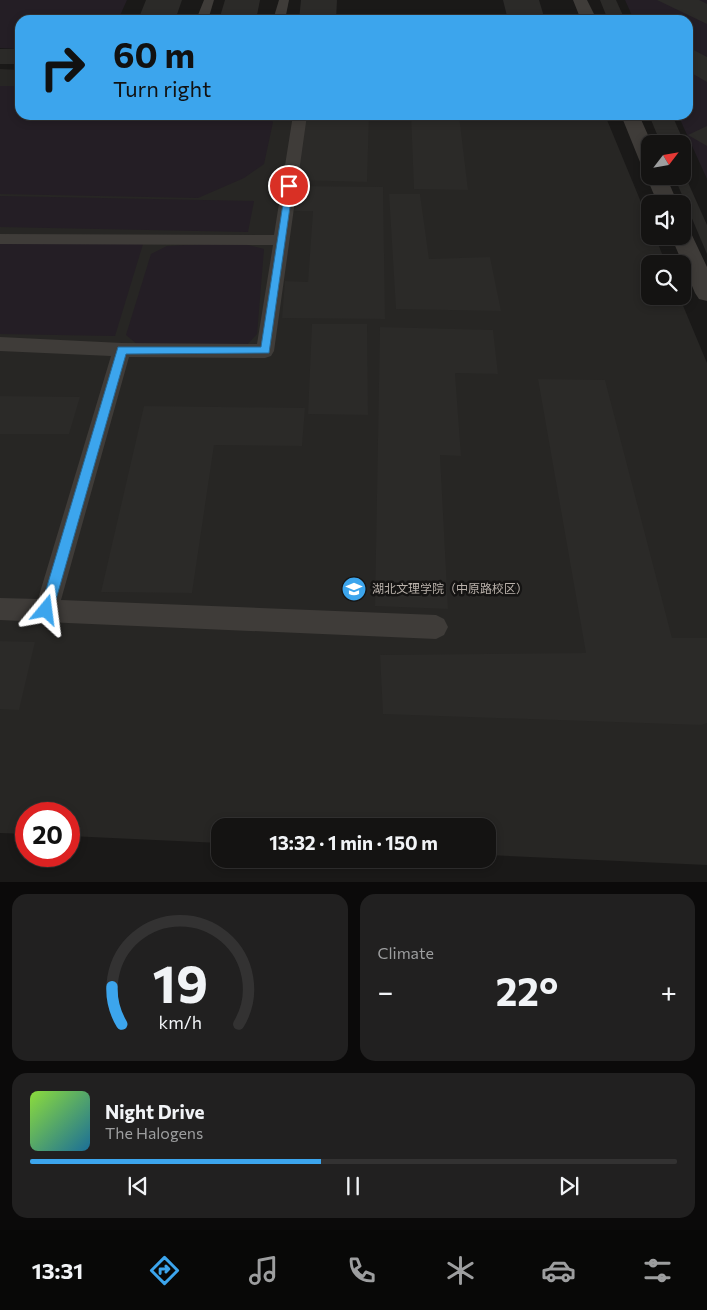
<!DOCTYPE html>
<html lang="en">
<head>
<meta charset="utf-8">
<style>
  :root { --surface:#141312; --page:#212020; --text:#f1f3f6; --muted:#9d9e9f; --line:#333232; --accent:#3ca5ed }
  body { margin:0; font-family:Commissioner,"Noto Sans SC",sans-serif; background:var(--page); color:var(--text); height:100vh; display:flex; flex-direction:column; font-size:19px; white-space:nowrap }
  * { box-sizing:border-box; margin:0 }
  p { font-size:16px; color:var(--muted) }
  .icon { flex:none; width:28px; height:28px; fill:none; stroke:currentColor; stroke-width:2; stroke-linecap:round; stroke-linejoin:round }
  .map { position:relative; height:882px; overflow:hidden }
  .drawer { display:flex; flex-direction:column; gap:12px; padding:12px; background:#0b0a0a; flex:1 }
  .drawer>* { flex:none }
  .hud { position:absolute; left:15px; top:15px; width:678px; height:105px; border-radius:15px; box-shadow:0 2px 8px #0003,0 0 0 1px var(--line); background:#3ca5ed; color:#111; overflow:hidden }
  .needle { width:32px; rotate:59deg }
  .tools { position:absolute; left:641px; top:135px; display:grid; gap:10px }
  .tools a { display:grid; place-items:center; width:50px; height:50px; border-radius:10px; background:var(--surface); box-shadow:0 2px 8px #0003,0 0 0 1px var(--line); font-size:25px }
  .speed { position:absolute; left:15px; top:802px; display:flex; gap:10px; font-size:25px; font-weight:700; text-align:center }
  .speed>* { display:grid; place-content:center; width:65px; height:65px; border-radius:50%; background:var(--surface); box-shadow:0 2px 8px #0003,0 0 0 1px var(--line); line-height:1 }
  .speed .limit { border:8px solid #d22; background:#fff; color:#111 }
  .pin { position:absolute; display:grid; place-items:center; width:42px; height:42px; color:#fff; margin:-21px; border:2px solid #fff; border-radius:50%; box-shadow:0 1px 5px #0007 }
  .me { position:absolute; width:55px; margin:-28px; rotate:16deg; stroke-linejoin:round; filter:drop-shadow(0 0 4px #0008) }
  .turn { display:flex; align-items:center; gap:18px; height:105px; padding:0 15px; font-size:22px }
  .turn .icon { width:65px; height:65px; stroke-width:2.5 }
  .turn b { display:block; font-size:35px; line-height:42px }
  .big { font-size:38px; font-weight:700; line-height:1.1 }
  .drawer .widget { flex:1; display:flex; flex-direction:column; justify-content:center; gap:8px; min-width:0; padding:0 18px; border-radius:15px; background:var(--page) }
  .drawer .dial { align-items:center; gap:0 }
  .dial svg { height:130px; overflow:visible; fill:none; stroke:var(--line); stroke-width:7; stroke-linecap:round; text-anchor:middle }
  .dial text { fill:var(--text); stroke:none }
  .song { display:flex; align-items:center; gap:15px }
  .cover { width:60px; height:60px; border-radius:8px; background:linear-gradient(135deg,hsl(90 70% 55%),hsl(200 70% 35%)) }
  .played { height:5px; border-radius:2px; background:linear-gradient(90deg,var(--accent) 45%,var(--line) 45%) }
  .keys { display:flex; justify-content:space-around; direction:ltr }
  .heat { display:flex; justify-content:space-between; align-items:center; font-size:28px; direction:ltr }
  .drawer .tiles { flex:1; display:grid; gap:12px; grid-template-columns:1fr 1fr }
  .widget:last-child { grid-column:span 2 }
  .trip { position:absolute; left:211px; top:818px; width:285px; height:50px; border-radius:15px; background:var(--surface); box-shadow:0 2px 8px #0003,0 0 0 1px var(--line); font-weight:700; line-height:50px; text-align:center }
  .menu { display:flex; height:80px; justify-content:space-around; align-items:center; background:#080807; color:var(--muted) }
  .menu .icon { width:35px; height:35px }
  .menu .current { color:var(--accent) }
  .menu b { font-size:22px; color:var(--text) }
  .map>svg:first-child { display:block }
  .built { fill:#272624 }
  .green { fill:#241e25 }
  .building { fill:#2b2a28 }
  .lines { fill:none; stroke-linecap:round; stroke-linejoin:round }
  .service { fill:#3f3c39; fill-rule:evenodd }
  .minor { fill:#3f3c39; fill-rule:evenodd }
  .route { fill:#3ca5ed; stroke:#276b9a }
  .labels { text-anchor:middle; stroke-width:5; stroke-linejoin:round; paint-order:stroke }
  .poi-label { font-size:12px; fill:#b9b1aa; stroke:#151413; text-anchor:start }
</style>
</head>
<body>
<div class="map">
<svg width="707" height="883" viewBox="0 0 707 883">
  <rect width="100%" height="100%" fill="#1a1918"/>
  <polygon class="built" points="0,69 20,70 20,115 605,115 650,224 650,236 655,236 666,264 650,264 650,296 679,296 707,363 707,865 488,855 488,826 220,826 220,843 69,836 69,814 26,814 26,834 0,833"/>
  <g class="green">
    <polygon points="0,0 127,0 118,20 20,20 20,49 0,48"/>
    <polygon points="625,0 707,0 707,179 678,115 688,115 688,20 634,20"/>
    <polygon points="0,86 20,86 20,115 267,115 273,122 264,164 244,178 198,198 0,194"/>
    <polygon points="0,196 254,201 248,232 0,227"/>
    <polygon points="0,242 143,244 115,336 0,334"/>
    <polygon points="236,242 264,249 257,334 245,347 137,344 126,335 151,254 167,246"/>
  </g>
  <g class="building">
    <polygon points="146,0 182,0 175,20 138,20"/>
    <polygon points="225,0 260,0 256,20 219,20"/>
    <polygon points="301,0 337,0 336,20 299,20"/>
    <polygon points="503,0 539,0 545,20 508,20"/>
    <polygon points="600,0 616,0 625,20 608,20"/>
    <polygon points="657,0 699,0 707,4 707,24"/>
    <polygon points="688,47 707,57 707,82 688,71"/>
    <rect x="0" y="49" width="20" height="15"/>
    <polygon points="304,115 369,115 367,182 295,180"/>
    <polygon points="411,115 459,115 468,190 414,189"/>
    <polygon points="649,115 672,115 692,160 682,159 682,144 661,144"/>
    <polygon points="707,126 707,146 688,135"/>
    <polygon points="682,169 707,225 707,254 674,176 682,176"/>
    <polygon points="296,186 383,187 385,319 282,318 285,281 308,282 313,211 294,211"/>
    <polygon points="389,194 420,194 429,259 490,257 501,311 396,309"/>
    <polygon points="312,324 367,324 368,415 308,414"/>
    <polygon points="380,327 493,330 498,374 455,373 461,456 440,455 448,609 375,606"/>
    <polygon points="538,379 605,380 672,638 707,638 707,723 701,725 383,714 380,655 586,653"/>
    <polygon points="0,396 80,397 69,434 0,434"/>
    <polygon points="144,406 305,408 302,446 214,445 192,593 101,592"/>
    <polygon points="0,641 35,642 19,710 0,709"/>
  </g>
  <g class="lines">
    <g class="service">
      <polygon points="204,0 214,0 208,20 196,20"/>
      <polygon points="279,0 289,0 285,20 273,20"/>
      <polygon points="293,115 307,115 274,351 271,356 265,358 129,357 61,600 436,615 444,619 448,627 444,635 436,639 0,620 0,598 38,599 111,356 0,351 0,337 122,343 257,344 273,245 0,244 0,234 274,235"/>
    </g>
    <g class="minor">
      <polygon points="573,0 587,0 597,20 581,20"/>
      <polygon points="621,115 639,115 652,144 650,144 650,168 643,166 640,162"/>
      <polygon points="650,171 650,176 666,176 678,204 658,204 646,176"/>
      <polygon points="682,229 690,231 707,267 707,301 699,299 695,293 671,236 682,236"/>
    </g>
  </g>
  <polygon class="route" points="286,184 293,186 269,353 126,354 53,610 51,615 46,617 42,615 40,610 118,347 261,347"/>
  <defs>
    <symbol id="university-disc" viewBox="-11 -11 22 22"><circle r="9.5" fill="#3ca5ed" stroke="#151413"/><path d="M0-5L7-2L0 1L-7-2ZM-4 1L0 2.5L4 1V4Q0 6-4 4Z" fill="#fff"/></symbol>
  </defs>
  <g fill-rule="evenodd">
    <use href="#university-disc" x="340" y="575" width="28" height="28"/>
  </g>
  <g class="labels">
    <g class="poi-label">
      <text x="372" y="593">湖北文理学院（中原路校区）</text>
    </g>
  </g>
</svg>
<div class="tools">
<a><svg class="needle" viewBox="-14 -14 28 28"><path d="M0-13l5 13h-10z" fill="#e53935"/><path d="M0 13l5-13h-10z" fill="#9d9e9f"/></svg></a>
<a><svg class="icon" aria-label="sound" viewBox="0 0 24 24"><path d="M4 9h4l5-4v14l-5-4H4zM17 9q2 3 0 6"/></svg></a>
<a><svg class="icon" aria-label="search" viewBox="0 0 24 24"><circle cx="10" cy="10" r="6"/><path d="M15 15l6 6"/></svg></a>
</div>
<div class="speed"><div class="limit">20</div></div>
<div class="pin" style="left:289px;top:186px;background:#d93025"><svg class="icon" aria-label="arrive" viewBox="0 0 24 24"><path d="M6 21V4h12l-3 4 3 4H6"/></svg></div>
<svg class="me" style="left:46px;top:610px" viewBox="-20 -20 40 40"><path d="M0-17L14 15 0 8-14 15z" fill="#3ca5ed" stroke="#fff" stroke-width="4"/></svg>
<div class="trip">13:32 · 1 min · 150 m</div>
<div class="hud">
<div class="turn"><svg class="icon" aria-label="right" viewBox="0 0 24 24"><path d="M7 20v-9h11M14 6l5 5-5 5"/></svg><div><b>60 m</b>Turn right</div></div>
</div>
</div>
<section class="drawer">
<div class="tiles">
<div class="widget dial"><svg viewBox="0 0 100 80">
<path d="M14 69A42 42 0 1 1 86 69"/>
<path d="M14 69A42 42 0 0 1 8 46" stroke="#3ca5ed"/>
<text x="50" y="56" font-size="32" font-weight="700">19</text>
<text x="50" y="72" font-size="11">km/h</text>
</svg></div>
<div class="widget"><p>Climate</p>
<div class="heat"><a>−</a><b class="big">22°</b><a>+</a></div>
</div>
<div class="widget">
<div class="song"><i class="cover"></i><div><b>Night Drive</b><p>The Halogens</p></div></div>
<div class="played"></div>
<div class="keys"><svg class="icon" aria-label="previous" viewBox="0 0 24 24"><path d="M18 5L8 12l10 7zM5 5v14"/></svg><svg class="icon" aria-label="pause" viewBox="0 0 24 24"><path d="M8 5v14M16 5v14"/></svg><svg class="icon" aria-label="next" viewBox="0 0 24 24"><path d="M6 5l10 7-10 7zM19 5v14"/></svg></div>
</div>
</div>
</section>
<nav class="menu">
<b>13:31</b>
<svg class="icon current" aria-label="directions" viewBox="0 0 24 24"><path d="M12 3l9 9-9 9-9-9zM9 14v-3h6M13 9l2 2-2 2"/></svg>
<svg class="icon" aria-label="music" viewBox="0 0 24 24"><path d="M9 18V5l10-2v13"/><circle cx="6" cy="18" r="3"/><circle cx="16" cy="16" r="3"/></svg>
<svg class="icon" aria-label="phone" viewBox="0 0 24 24"><path d="M5 4h4l2 5-3 2q2 4 5 5l2-3 5 2v4C11 20 4 13 5 4z"/></svg>
<svg class="icon" aria-label="climate" viewBox="0 0 24 24"><path d="M12 3v18M4 7l16 10M4 17L20 7"/></svg>
<svg class="icon" aria-label="car" viewBox="0 0 24 24"><path d="M5 17H2v-5l4-1 3-4h7l3 4 3 1v5h-3M9 17h6M6 11h13"/><circle cx="7" cy="17" r="2"/><circle cx="17" cy="17" r="2"/></svg>
<svg class="icon" aria-label="filters" viewBox="0 0 24 24"><path d="M4 7h16M4 17h16"/><circle cx="9" cy="7" r="2"/><circle cx="15" cy="17" r="2"/></svg>
</nav>
</body>
</html>
